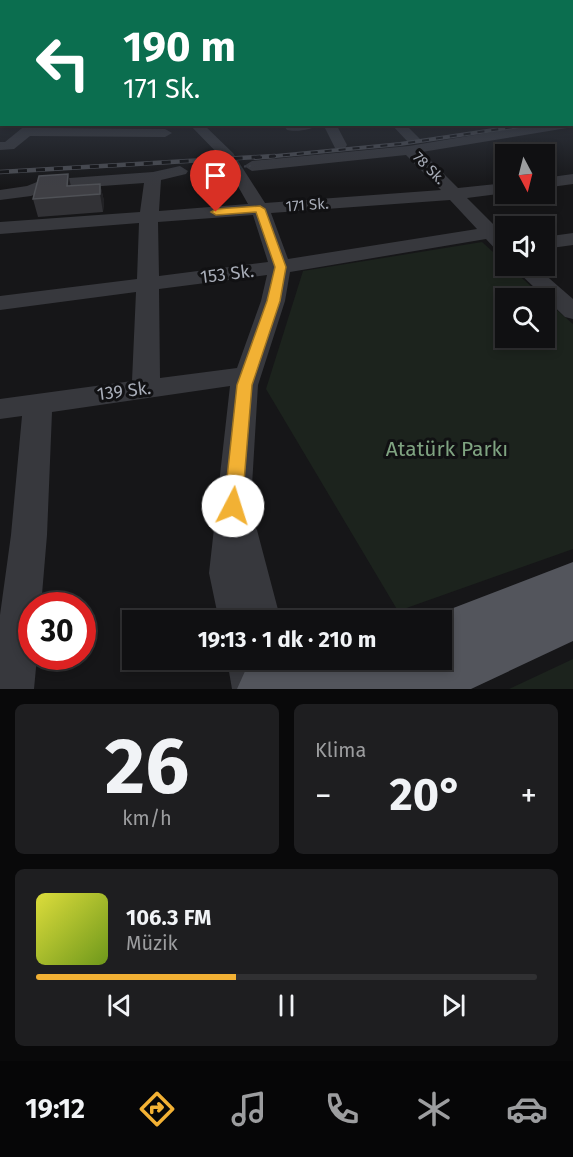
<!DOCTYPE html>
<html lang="tr">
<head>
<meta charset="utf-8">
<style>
  :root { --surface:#101012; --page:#1e1e20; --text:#f1f3f6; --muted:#9c9d9f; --line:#303032; --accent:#f2b134 }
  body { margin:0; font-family:"Fira Sans",sans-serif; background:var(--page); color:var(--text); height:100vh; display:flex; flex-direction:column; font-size:22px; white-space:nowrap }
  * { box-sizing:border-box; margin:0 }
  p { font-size:20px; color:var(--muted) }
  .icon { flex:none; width:33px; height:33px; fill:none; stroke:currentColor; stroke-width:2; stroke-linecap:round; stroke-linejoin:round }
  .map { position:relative; height:689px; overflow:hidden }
  .panel { display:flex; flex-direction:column; gap:15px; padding:15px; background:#09090a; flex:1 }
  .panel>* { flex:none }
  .top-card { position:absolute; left:0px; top:0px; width:573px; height:126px; box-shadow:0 3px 9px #0003,0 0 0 2px var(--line); background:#0b6e4f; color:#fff; overflow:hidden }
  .needle { width:39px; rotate:173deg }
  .tools { position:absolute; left:495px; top:144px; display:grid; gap:12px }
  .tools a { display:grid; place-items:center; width:60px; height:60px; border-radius:0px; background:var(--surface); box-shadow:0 3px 9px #0003,0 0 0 2px var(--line); font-size:30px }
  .speed { position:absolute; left:18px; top:592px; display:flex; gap:12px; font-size:30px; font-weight:700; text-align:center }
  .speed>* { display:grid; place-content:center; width:78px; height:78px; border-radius:50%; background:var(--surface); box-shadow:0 3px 9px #0003,0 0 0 2px var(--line); line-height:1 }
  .speed .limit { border:9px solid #d22; background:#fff; color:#111 }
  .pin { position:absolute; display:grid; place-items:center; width:51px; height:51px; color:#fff; margin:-62px -26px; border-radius:50% 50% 50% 0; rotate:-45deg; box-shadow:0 0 6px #0007 }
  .pin .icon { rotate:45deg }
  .me { position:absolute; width:66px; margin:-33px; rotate:5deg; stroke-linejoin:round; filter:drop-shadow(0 0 4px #0008) }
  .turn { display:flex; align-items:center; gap:21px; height:126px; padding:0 24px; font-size:27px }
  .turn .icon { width:78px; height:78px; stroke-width:2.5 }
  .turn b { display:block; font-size:42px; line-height:51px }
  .big { font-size:45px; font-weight:700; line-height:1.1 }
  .panel .tile { flex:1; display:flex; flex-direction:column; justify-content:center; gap:9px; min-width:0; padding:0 21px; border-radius:9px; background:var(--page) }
  .panel .dial { align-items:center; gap:0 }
  .dial b { font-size:78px; line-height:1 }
  .song { display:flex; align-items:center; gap:18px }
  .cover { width:72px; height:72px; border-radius:9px; background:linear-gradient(135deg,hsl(60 70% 55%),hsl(80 70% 35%)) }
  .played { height:6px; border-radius:3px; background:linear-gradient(90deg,var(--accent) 40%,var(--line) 40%) }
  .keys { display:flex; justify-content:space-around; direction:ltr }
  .heat { display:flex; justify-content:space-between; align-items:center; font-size:33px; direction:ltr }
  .panel .tiles { flex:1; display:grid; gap:15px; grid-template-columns:1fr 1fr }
  .tile:last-child { grid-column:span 2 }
  .trip { position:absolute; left:122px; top:610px; width:330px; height:60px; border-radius:0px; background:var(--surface); box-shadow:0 3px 9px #0003,0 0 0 2px var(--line); font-weight:700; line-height:60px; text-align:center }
  .menu { display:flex; height:96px; justify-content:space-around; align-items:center; background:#060607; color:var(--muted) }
  .menu .icon { width:42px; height:42px }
  .menu .current { color:var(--accent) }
  .menu b { font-size:27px; color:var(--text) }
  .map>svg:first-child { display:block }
  .green { fill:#1c231d }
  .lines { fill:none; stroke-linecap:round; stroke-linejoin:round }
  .path { stroke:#3d3f44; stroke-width:2; stroke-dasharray:2 3; stroke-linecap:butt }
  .minor { fill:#37383d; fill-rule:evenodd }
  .major { fill:#53555c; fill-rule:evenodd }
  .rail-far1-casing { stroke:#4a4c52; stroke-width:4 }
  .rail-casing { stroke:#4a4c52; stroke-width:4.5 }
  .rail-far1 { stroke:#111113; stroke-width:2; stroke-dasharray:7; stroke-linecap:butt }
  .rail { stroke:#111113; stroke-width:3; stroke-dasharray:9; stroke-linecap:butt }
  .path-bridge { stroke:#3d3f44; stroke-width:2; stroke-dasharray:2 3; stroke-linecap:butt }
  .wall { fill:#323236 }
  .shaded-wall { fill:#212124 }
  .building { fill:#3f3f44; stroke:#4f5156; stroke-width:1.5 }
  .route { fill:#f2b134; stroke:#9d7322; stroke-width:1.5 }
  .labels { text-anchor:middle; stroke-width:6; stroke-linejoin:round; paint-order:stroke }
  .far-street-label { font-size:15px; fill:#a8adb8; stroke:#111113 }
  .street-label { font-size:18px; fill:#a8adb8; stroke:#111113 }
  .near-park-label { font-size:21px; fill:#7fa381; stroke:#111113 }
</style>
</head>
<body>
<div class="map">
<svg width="573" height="689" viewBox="0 0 573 689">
  <rect width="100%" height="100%" fill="#161618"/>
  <g class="green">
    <polygon points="482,242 544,298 506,298 506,338 544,338 544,299 573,324 573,549 398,611 266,389 303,271"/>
    <polygon points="573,659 573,689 509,689"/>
  </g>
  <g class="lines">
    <polyline class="path" points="194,170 204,169"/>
    <g class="minor">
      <rect x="572" y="100" width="1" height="8"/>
      <rect x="0" y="108" width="2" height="8"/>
      <path d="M 572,121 L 573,125 L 567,128 L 422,152 L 458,188 L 506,183 L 506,193 L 467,198 L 506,237 L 506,255 L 499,253 L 486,239 L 290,272 L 285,301 L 258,385 L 250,519 L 257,530 L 281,621 L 219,621 L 209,573 L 230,386 L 52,412 L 47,535 L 41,606 L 32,606 L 32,657 L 37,657 L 34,689 L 0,689 L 0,615 L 11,535 L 22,416 L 0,419 L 0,399 L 132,381 L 136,292 L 0,310 L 0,296 L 137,279 L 139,223 L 0,234 L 0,222 L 140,212 L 144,183 L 46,190 L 31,196 L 0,200 L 0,190 L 27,186 L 42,180 L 153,172 L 180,166 L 188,171 L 186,174 L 161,180 L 159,211 L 248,204 L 222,158 L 189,124 L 203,124 L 233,153 L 265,203 L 441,190 L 406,155 L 252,171 L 244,166 L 252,161 L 409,146 L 539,124 L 572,124 ZM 450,200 L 477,229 L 288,259 L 271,213 ZM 253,215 L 268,262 L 159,276 L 158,222 ZM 267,275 L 261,301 L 237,368 L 160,378 L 159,289 Z"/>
      <polygon points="27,124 42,124 40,128 165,129 172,133 165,137 30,136 14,149 0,150 0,142 5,142"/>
      <path d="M 287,124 L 320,124 C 313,130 296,132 287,130 L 285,127 Z"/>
      <polygon points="323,124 336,124 347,145 345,148 335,148"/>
      <polygon points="391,124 405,124 420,139 418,142 408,142"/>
      <polygon points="573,174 573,184 544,188 544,178"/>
      <polygon points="573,233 573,245 544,249 544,237"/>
      <polygon points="512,266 535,266 573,299 573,319 565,317"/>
      <polygon points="227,660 269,660 276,689 232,689"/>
    </g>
    <path class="major" d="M 573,562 L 573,641 L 471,689 L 237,689 L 246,669 C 267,660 286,656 308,665 L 321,660 L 441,660 L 441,621 L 422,620 Z"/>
    <defs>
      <polyline id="rail-far1" points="255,158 400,144 533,124"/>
      <polyline id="rail" points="0,172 275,156"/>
    </defs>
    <use href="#rail-far1" class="rail-far1-casing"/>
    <use href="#rail" class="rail-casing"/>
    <use href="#rail-far1" class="rail-far1"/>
    <use href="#rail" class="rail"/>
    <polyline class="path-bridge" points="204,169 252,166"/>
  </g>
  <polygon class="wall" points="68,174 71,186 100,184 104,201 103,212 38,217 33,199"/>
  <g class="shaded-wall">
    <polygon points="68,174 72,191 67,186"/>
    <polygon points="100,184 104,201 103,212 100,194"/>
  </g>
  <polygon class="building" points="68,174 67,186 100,184 100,194 33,199 39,176"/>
  <linearGradient id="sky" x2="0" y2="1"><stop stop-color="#0c0c0d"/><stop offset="0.49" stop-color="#363c48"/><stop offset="1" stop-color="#363c48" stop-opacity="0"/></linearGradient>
  <rect width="573" height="188" fill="url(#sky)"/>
  <polygon class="route" points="260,206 265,209 286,267 280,301 252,385 242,506 240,511 233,514 227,511 224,506 237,385 267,301 275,267 256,212 216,215 211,212 216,209"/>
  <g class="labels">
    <g class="far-street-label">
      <text transform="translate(429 168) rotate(45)" y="5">78 Sk.</text>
      <text transform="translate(307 205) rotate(-4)" y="5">171 Sk.</text>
    </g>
    <g class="street-label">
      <text transform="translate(227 274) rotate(-7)" y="6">153 Sk.</text>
      <text transform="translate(124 391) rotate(-7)" y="6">139 Sk.</text>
    </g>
    <g class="near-park-label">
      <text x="447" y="456">Atatürk Parkı</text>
    </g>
  </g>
</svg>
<div class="tools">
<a><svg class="needle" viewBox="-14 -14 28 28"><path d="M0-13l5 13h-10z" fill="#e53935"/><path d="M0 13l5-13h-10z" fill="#9c9d9f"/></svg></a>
<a><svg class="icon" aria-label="sound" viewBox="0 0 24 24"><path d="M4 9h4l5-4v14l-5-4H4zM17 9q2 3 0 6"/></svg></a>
<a><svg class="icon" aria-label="search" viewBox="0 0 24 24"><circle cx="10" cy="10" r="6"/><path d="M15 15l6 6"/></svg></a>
</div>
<div class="speed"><div class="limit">30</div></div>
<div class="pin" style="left:216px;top:212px;background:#d93025"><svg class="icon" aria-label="arrive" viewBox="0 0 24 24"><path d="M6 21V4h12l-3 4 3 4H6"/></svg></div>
<svg class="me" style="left:233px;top:506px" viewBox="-20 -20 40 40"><circle r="19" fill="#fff"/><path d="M0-13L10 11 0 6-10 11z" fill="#f2b134"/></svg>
<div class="trip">19:13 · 1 dk · 210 m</div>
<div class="top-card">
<div class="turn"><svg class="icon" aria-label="left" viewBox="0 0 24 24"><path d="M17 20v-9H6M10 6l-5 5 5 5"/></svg><div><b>190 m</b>171 Sk.</div></div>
</div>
</div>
<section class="panel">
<div class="tiles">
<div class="tile dial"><b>26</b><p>km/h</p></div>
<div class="tile"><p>Klima</p>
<div class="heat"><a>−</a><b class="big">20°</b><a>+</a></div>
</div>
<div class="tile">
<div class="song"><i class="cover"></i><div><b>106.3 FM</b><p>Müzik</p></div></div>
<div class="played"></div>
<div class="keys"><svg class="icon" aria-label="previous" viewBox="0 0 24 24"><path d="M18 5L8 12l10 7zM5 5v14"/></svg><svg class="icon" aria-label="pause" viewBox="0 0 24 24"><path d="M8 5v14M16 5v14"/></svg><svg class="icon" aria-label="next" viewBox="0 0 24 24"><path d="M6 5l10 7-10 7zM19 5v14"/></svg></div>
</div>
</div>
</section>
<nav class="menu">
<b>19:12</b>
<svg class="icon current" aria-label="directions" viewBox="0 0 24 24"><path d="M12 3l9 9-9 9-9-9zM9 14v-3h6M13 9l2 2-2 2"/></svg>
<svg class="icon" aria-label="music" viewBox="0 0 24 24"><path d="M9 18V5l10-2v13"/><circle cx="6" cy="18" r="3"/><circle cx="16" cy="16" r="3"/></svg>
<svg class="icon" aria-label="phone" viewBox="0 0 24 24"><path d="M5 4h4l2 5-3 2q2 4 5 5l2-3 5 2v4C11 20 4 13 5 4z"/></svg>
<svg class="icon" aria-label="climate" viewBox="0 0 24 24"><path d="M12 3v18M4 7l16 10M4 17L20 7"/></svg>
<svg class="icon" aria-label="car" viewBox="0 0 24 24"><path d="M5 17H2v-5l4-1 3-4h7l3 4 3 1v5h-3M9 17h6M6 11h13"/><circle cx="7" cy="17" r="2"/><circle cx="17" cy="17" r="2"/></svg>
</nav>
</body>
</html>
